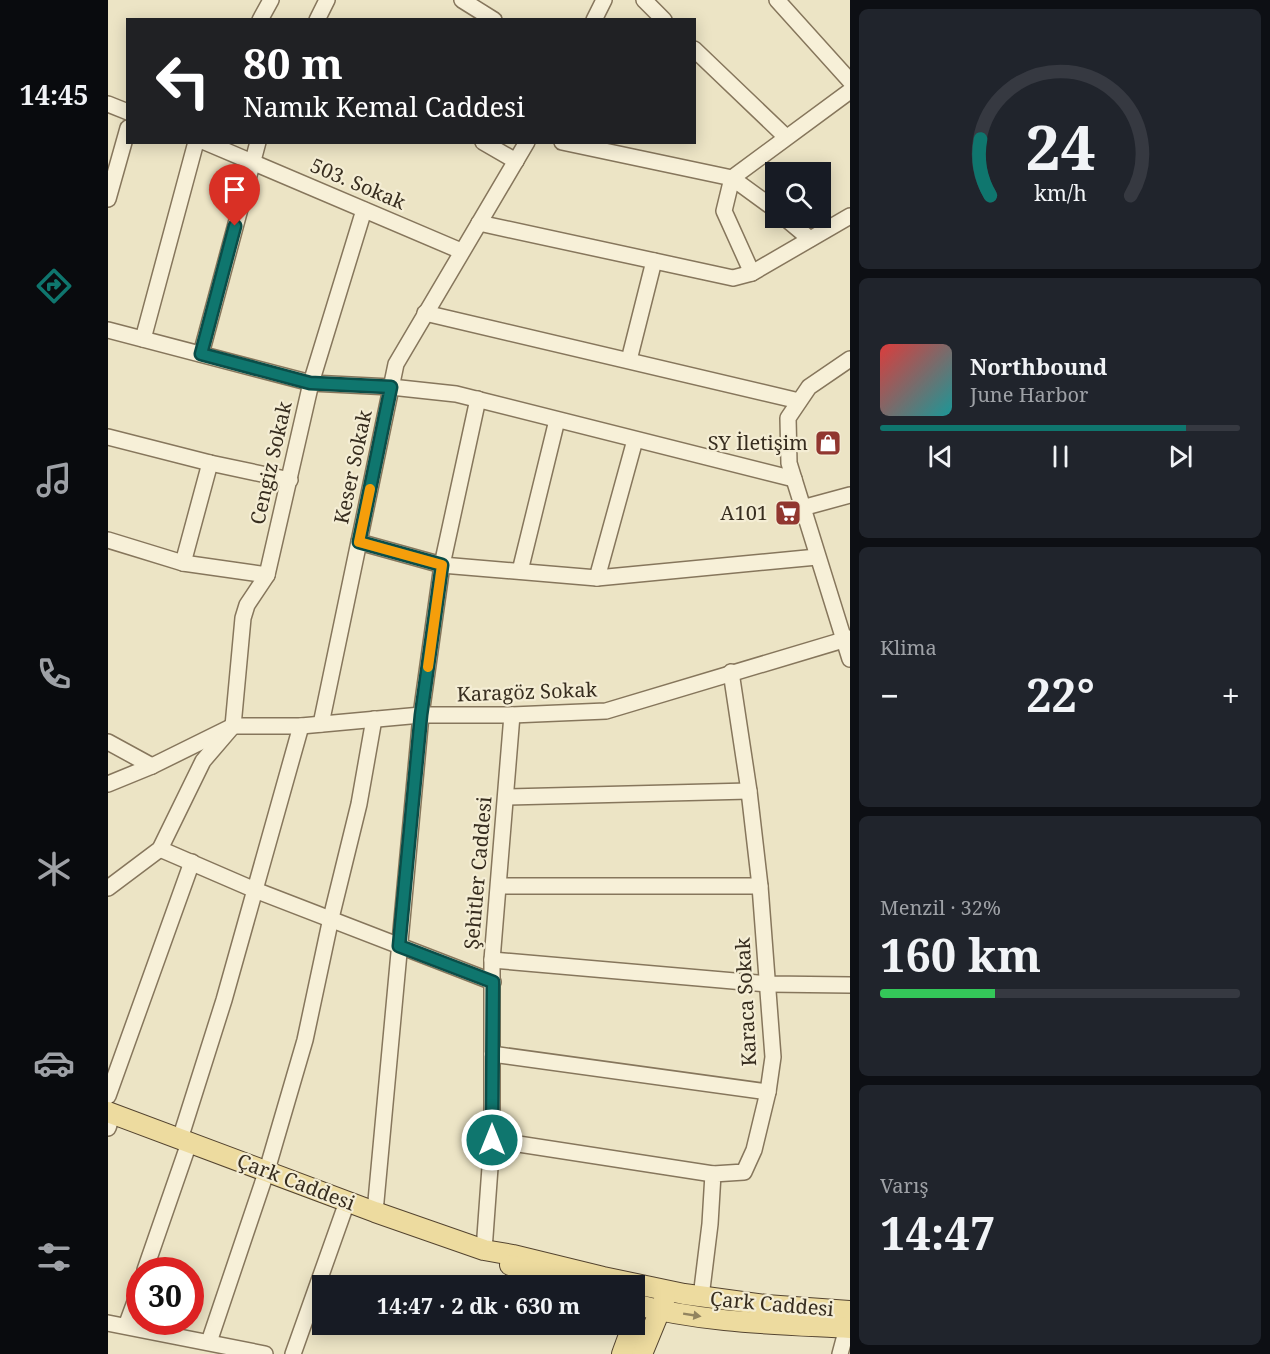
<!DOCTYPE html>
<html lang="tr">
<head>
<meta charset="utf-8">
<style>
  :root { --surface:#171b24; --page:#20242c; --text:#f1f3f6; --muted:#9ea1a6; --line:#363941; --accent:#0f766e }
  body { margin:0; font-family:"Noto Serif",serif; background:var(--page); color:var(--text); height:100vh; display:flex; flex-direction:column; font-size:22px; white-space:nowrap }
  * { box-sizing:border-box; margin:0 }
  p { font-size:20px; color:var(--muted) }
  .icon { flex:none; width:33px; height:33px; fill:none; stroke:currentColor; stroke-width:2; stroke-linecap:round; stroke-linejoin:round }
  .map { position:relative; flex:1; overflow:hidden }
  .side { display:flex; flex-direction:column; gap:9px; padding:9px; background:#0d0f14; width:420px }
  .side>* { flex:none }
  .top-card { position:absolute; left:18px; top:18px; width:570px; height:126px; border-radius:0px; box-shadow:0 3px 15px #0003; background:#202124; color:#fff; overflow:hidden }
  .controls { position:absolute; left:657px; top:162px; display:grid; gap:12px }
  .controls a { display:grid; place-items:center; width:66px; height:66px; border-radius:0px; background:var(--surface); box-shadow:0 3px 15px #0003; font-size:30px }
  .speed { position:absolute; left:18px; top:1257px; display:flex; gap:12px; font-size:30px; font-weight:700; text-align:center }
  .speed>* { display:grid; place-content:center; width:78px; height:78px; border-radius:50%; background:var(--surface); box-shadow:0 3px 15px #0003; line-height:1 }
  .speed .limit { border:9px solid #d22; background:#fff; color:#111 }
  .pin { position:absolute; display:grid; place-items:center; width:51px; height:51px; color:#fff; margin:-62px -26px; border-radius:50% 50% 50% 0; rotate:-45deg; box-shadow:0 0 6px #0007 }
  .pin .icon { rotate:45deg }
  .me { position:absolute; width:66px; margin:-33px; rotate:0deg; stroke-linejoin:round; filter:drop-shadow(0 0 4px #0008) }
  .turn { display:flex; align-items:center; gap:21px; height:126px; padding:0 18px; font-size:27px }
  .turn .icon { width:78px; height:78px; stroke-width:2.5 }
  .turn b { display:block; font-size:42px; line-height:51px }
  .big { font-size:45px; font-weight:700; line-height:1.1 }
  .side .tile { flex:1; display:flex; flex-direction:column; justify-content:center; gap:9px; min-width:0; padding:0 21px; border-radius:9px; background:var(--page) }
  .side .dial { align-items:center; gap:0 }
  .dial svg { height:156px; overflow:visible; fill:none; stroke:var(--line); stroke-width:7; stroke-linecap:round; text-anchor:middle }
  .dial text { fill:var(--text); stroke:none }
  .song { display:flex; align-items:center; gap:18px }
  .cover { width:72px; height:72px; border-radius:9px; background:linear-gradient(135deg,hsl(0 70% 55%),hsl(180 70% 35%)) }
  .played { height:6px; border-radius:3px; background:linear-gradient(90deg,var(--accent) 85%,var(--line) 85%) }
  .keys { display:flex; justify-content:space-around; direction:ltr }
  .heat { display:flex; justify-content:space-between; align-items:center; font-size:33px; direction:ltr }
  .charge { height:9px; border-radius:4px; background:linear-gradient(90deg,#34c759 32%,var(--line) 0) }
  .trip { position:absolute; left:204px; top:1275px; width:333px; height:60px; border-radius:0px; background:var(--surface); box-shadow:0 3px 15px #0003; font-weight:700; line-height:60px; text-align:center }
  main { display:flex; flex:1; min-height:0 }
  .menu { display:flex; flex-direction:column; width:108px; justify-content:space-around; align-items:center; background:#090b0e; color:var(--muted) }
  .menu .icon { width:42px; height:42px }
  .menu .active { color:var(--accent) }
  .menu b { font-size:27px; color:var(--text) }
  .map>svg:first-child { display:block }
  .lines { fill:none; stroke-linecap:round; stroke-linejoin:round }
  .minor-casing { stroke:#86765c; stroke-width:18 }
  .major-casing { stroke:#544430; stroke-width:22 }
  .minor { stroke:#f7f0d8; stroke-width:15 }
  .major { stroke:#eddb9f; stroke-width:20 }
  .oneway { fill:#92845f }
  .route-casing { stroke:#0a4d48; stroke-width:15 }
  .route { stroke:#0f766e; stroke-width:10 }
  .slow { stroke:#f59e0b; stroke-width:10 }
  .labels { text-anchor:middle; stroke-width:4.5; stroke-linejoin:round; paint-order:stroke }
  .street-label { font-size:20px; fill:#372d1f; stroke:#f4edd4 }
  .poi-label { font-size:20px; fill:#372d1f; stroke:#f4edd4; text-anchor:end }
</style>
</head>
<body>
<main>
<nav class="menu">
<b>14:45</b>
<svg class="icon active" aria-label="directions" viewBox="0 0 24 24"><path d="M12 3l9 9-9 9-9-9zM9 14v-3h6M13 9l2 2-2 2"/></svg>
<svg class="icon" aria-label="music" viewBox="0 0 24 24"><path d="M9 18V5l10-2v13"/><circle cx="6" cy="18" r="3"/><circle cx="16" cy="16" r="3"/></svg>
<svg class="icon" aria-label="phone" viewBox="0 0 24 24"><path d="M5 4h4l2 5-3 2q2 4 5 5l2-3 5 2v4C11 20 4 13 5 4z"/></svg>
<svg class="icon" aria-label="climate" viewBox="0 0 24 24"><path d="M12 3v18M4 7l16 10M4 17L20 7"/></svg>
<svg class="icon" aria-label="car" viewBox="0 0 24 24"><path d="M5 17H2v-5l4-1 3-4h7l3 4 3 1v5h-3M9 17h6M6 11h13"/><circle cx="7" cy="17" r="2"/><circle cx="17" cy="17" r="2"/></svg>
<svg class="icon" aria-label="filters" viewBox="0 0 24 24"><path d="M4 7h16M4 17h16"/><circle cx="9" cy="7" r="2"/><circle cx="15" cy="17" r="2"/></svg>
</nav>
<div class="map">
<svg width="742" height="1354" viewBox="0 0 742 1354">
  <rect width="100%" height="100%" fill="#ece4c5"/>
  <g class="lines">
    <defs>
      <g id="minor">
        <polyline points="354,0 386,20"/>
        <polyline points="536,0 556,20"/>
        <polyline points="669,0 742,81"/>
        <polyline points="152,20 163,0"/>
        <polyline points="209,20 219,0"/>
        <polyline points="486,20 496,0"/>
        <polyline points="586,49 678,137"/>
        <polyline points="0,104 20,112"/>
        <polyline points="97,142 353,251"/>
        <polyline points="375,142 408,161"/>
        <polyline points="454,142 624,178 742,91"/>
        <polyline points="0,199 20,128"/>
        <polyline points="677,218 702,239"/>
        <polyline points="371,223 625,278 644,273 742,216"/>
        <polyline points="644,273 616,211 624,178 668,210"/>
        <polyline points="317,313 691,401"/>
        <polyline points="0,330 203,383 283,387 348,394 686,479"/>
        <polyline points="35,339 88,142"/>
        <polyline points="93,354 150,142"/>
        <polyline points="742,359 701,387 680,418 681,463 742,659"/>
        <polyline points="521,360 546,261"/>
        <polyline points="0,437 102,463 182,480"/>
        <polyline points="694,508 742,495"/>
        <polyline points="0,540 75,563 159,575"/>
        <polyline points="251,542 334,565 489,578 709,557"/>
        <polyline points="75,563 102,463"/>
        <polyline points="412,571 449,420"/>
        <polyline points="489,578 527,440"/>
        <polyline points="213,724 288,364 419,142"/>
        <polyline points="0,742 44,766"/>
        <polyline points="0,784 44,766 125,726 193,726 313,715 404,715 498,711 742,638"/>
        <polyline points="398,797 641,791"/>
        <polyline points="52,849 147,890 385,982"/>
        <polyline points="391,886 652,886"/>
        <polyline points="0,888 52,849 95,761 125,726 135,618 139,605 159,575 203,383 256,210"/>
        <polyline points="384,960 660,984 742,985"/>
        <polyline points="384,1054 660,1092"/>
        <polyline points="0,1096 84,862"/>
        <polyline points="0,1128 5,1113"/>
        <polyline points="72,1139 116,1000 193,726"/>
        <polyline points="384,1140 605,1174"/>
        <polyline points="267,1212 313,715 334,565 370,399"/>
        <polyline points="376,1250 384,1140 384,960 404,715"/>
        <polyline points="37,1270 81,1143"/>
        <polyline points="593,1297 602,1224 605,1174 636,1172 646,1150 660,1092 665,1057 652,886 641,791 623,672"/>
        <polyline points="0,1323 157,1354"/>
        <polyline points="18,1326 32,1288"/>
        <polyline points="101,1342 159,1170 197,1040 223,918 251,804 266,719"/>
        <polyline points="185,1354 239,1202"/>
        <polyline points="732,1354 739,1328"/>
      </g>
      <g id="major">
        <polyline points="0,1112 267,1212 376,1250 405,1255 495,1277 576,1294 658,1305 742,1311"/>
        <polyline points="402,1265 462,1286"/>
        <path d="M 526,1304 C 595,1323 671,1324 742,1328"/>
        <polyline points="514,1354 525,1324"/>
        <polyline points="534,1354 557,1298"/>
      </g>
    </defs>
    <use href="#minor" class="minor-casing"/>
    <use href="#major" class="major-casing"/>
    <use href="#minor" class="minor"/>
    <use href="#major" class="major"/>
  </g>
  <defs><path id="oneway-solid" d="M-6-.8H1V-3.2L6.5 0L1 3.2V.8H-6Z" transform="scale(1.5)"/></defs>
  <use class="oneway" href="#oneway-solid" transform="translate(584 1315) rotate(9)"/>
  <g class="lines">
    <defs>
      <polyline id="route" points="127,226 93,354 202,383 283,387 251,542 334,565 313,715 291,946 385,982 384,1140"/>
    </defs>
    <use href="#route" class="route-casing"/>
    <use href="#route" class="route"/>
    <polyline class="slow" points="262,489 251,542 334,565 320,667"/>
  </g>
  <defs>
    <symbol id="shop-square" viewBox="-11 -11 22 22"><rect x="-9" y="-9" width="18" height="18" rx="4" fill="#913730" stroke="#f4edd4"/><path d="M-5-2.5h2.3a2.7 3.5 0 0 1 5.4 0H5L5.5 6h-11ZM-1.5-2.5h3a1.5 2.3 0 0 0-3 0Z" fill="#fff"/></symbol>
    <symbol id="supermarket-square" viewBox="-11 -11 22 22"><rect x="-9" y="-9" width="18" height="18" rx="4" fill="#913730" stroke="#f4edd4"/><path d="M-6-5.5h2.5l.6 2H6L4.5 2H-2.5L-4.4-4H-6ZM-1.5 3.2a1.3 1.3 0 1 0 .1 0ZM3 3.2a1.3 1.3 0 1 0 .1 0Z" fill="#fff"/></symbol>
  </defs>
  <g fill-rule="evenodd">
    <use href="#shop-square" x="705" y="428" width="30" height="30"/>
    <use href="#supermarket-square" x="665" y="498" width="30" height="30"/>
  </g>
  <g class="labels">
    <g class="street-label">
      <text transform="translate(250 184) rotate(23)" y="7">503. Sokak</text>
      <text transform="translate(163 463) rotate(-77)" y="7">Cengiz Sokak</text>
      <text transform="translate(245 467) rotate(-78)" y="7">Keser Sokak</text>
      <text transform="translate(419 692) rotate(-2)" y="7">Karagöz Sokak</text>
      <text transform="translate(370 873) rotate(-85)" y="7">Şehitler Caddesi</text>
      <text transform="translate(638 1002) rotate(-93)" y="7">Karaca Sokak</text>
      <text transform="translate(188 1182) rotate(21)" y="7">Çark Caddesi</text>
      <text transform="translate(664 1304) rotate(5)" y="7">Çark Caddesi</text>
    </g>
    <g class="poi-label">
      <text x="700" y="450">SY İletişim</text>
      <text x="660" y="520">A101</text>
    </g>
  </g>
</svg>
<div class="controls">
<a><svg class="icon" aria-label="search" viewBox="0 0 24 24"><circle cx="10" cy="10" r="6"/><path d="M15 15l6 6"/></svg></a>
</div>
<div class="speed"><div class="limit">30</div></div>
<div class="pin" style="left:127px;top:226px;background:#d93025"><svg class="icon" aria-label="arrive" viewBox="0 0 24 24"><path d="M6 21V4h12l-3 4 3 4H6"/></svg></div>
<svg class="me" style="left:384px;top:1140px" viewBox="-20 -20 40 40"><circle r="17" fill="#0f766e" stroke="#fff" stroke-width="3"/><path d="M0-11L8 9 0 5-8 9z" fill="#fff"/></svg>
<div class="trip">14:47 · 2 dk · 630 m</div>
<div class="top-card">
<div class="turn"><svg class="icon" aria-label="left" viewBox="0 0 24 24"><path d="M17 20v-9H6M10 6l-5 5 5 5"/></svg><div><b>80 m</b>Namık Kemal Caddesi</div></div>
</div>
</div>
<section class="side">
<div class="tile dial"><svg viewBox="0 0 100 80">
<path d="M14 69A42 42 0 1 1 86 69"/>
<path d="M14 69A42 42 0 0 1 9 40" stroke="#0f766e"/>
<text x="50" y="56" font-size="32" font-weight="700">24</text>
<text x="50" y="72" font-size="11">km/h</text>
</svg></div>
<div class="tile">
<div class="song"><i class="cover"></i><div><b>Northbound</b><p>June Harbor</p></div></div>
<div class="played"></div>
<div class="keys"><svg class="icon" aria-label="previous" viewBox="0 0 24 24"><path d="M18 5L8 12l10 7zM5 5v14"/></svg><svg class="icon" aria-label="pause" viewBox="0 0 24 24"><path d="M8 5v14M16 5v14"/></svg><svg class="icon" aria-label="next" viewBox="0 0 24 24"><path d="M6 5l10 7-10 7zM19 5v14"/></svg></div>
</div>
<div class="tile"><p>Klima</p>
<div class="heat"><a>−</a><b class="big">22°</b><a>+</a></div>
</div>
<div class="tile"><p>Menzil · 32%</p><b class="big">160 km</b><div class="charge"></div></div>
<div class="tile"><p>Varış</p><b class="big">14:47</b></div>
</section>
</main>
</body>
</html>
